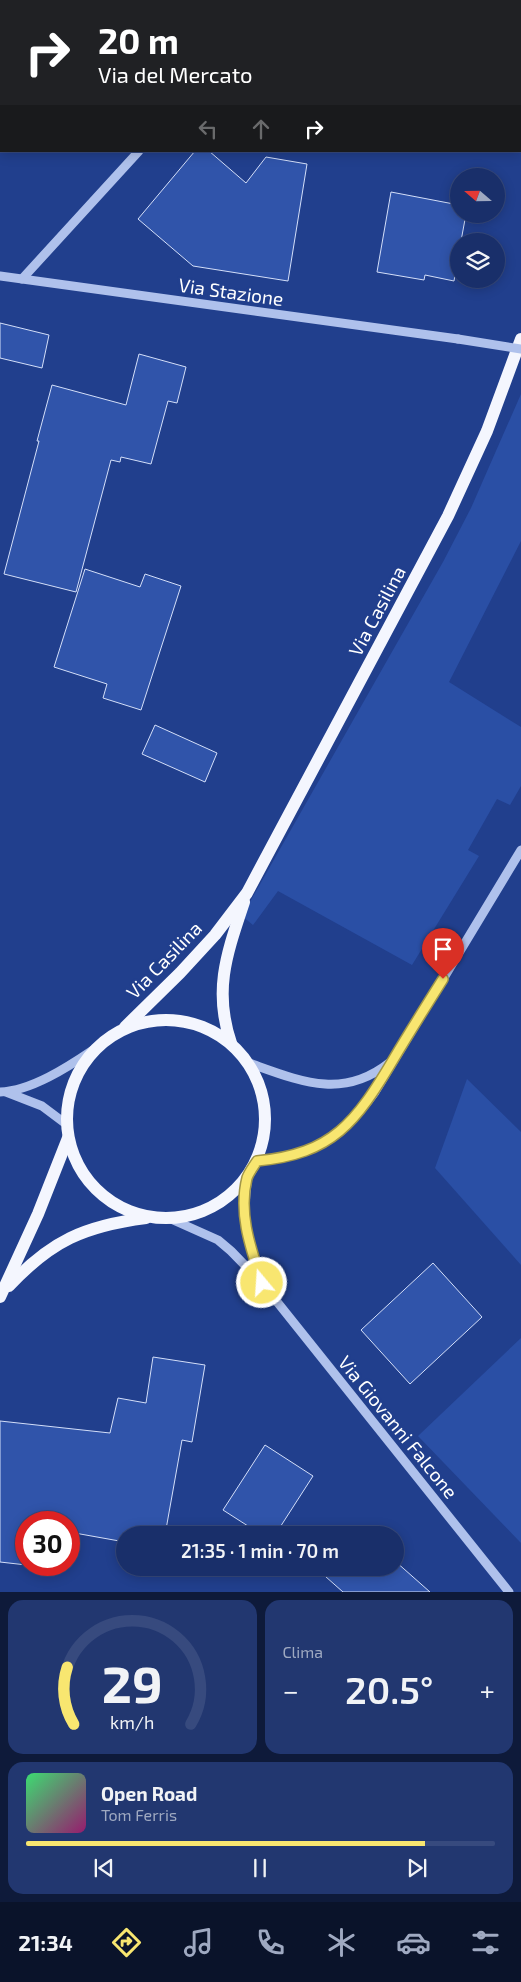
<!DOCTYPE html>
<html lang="it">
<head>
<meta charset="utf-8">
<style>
  :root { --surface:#192f6a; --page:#223770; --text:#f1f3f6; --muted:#9fa9c1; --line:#374a7e; --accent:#f8e670 }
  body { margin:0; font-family:"Exo 2",sans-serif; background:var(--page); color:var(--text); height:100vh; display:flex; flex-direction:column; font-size:19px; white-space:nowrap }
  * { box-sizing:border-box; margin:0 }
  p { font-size:16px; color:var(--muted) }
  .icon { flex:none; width:28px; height:28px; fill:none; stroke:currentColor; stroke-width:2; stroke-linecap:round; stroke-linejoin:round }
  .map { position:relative; height:1592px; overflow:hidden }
  .panel { display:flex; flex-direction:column; gap:8px; padding:8px; background:#0e1a3a; flex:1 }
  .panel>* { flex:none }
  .banner { position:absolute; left:0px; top:0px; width:521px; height:152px; box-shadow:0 2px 12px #0003,0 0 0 1px var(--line); background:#202124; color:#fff; overflow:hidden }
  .needle { width:32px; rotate:290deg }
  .controls { position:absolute; left:450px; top:168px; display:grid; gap:10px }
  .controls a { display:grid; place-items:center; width:55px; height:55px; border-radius:50%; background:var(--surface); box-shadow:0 2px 12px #0003,0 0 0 1px var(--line); font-size:25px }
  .speed { position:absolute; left:15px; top:1511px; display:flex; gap:10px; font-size:25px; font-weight:700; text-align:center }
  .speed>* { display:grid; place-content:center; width:65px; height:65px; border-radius:50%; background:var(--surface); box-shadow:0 2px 12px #0003,0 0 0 1px var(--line); line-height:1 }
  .speed .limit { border:8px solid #d22; background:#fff; color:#111 }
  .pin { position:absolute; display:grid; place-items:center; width:42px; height:42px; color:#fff; margin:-51px -21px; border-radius:50% 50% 50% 0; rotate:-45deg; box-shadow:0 0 5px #0007 }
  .pin .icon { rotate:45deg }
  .me { position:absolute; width:55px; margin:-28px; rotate:342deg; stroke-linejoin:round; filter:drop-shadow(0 0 4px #0008) }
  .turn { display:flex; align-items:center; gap:18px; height:105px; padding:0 15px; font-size:22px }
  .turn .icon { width:65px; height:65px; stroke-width:2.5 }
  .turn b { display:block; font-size:35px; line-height:42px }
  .lanes { display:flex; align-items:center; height:48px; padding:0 15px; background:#0003; justify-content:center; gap:25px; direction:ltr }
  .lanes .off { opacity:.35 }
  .big { font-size:38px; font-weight:600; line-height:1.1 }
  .panel .card { flex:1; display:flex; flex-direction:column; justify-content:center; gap:8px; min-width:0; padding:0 18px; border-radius:15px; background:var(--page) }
  .panel .dial { align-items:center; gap:0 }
  .dial svg { height:130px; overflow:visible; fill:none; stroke:var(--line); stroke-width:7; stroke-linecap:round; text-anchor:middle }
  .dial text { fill:var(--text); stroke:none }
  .song { display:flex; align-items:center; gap:15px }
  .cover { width:60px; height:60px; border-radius:8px; background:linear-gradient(135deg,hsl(140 70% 55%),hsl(320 70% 35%)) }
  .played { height:5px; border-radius:2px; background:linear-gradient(90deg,var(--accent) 85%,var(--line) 85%) }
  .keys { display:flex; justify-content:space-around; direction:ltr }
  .heat { display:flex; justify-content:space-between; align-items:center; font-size:28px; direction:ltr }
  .panel .tiles { flex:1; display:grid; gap:8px; grid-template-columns:1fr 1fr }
  .card:last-child { grid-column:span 2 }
  .trip { position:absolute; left:116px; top:1526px; width:288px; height:50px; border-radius:25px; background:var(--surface); box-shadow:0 2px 12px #0003,0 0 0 1px var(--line); font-weight:600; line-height:50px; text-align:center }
  .menu { display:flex; height:80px; justify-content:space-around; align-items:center; background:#0a132a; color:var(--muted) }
  .menu .icon { width:35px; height:35px }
  .menu .active { color:var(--accent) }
  .menu b { font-size:22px; color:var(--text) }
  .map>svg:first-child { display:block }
  .green { fill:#2a4fa5 }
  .building { fill:#3054aa; stroke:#d4dff9 }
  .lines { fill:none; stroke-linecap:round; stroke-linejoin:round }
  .minor { stroke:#afc1ec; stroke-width:9 }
  .major { stroke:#f4f6fe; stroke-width:12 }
  .minor-bridge { stroke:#afc1ec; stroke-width:9 }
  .route-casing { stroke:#a19649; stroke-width:12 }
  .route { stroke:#f8e670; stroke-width:9 }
  .labels { text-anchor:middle; stroke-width:5; stroke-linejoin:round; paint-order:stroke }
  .street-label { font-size:19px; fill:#fff; stroke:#213f8d }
</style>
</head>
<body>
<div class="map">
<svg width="521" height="1592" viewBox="0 0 521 1592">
  <rect width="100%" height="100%" fill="#213f8d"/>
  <g class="green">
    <polygon points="521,394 521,541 449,682 521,727 521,786 510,805 497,799 468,850 479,856 412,965 278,891 253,925 242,916 443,562 471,508"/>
    <polygon points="467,1079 521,1132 521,1265 435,1168"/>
    <polygon points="521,1338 521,1543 418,1436"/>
  </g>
  <g class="building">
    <polygon points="195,151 209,151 246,183 266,157 307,164 288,281 193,266 138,219"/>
    <polygon points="391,192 459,205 459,214 466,214 461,241 459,241 459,252 454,281 425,275 424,280 377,272"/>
    <polygon points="0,323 49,335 42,368 0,358"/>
    <polygon points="139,354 186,367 177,403 168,401 151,464 121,457 120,462 111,460 76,592 4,574 39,441 37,441 52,385 126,405"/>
    <polygon points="85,569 140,587 145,574 181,586 141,710 103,698 107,684 54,667"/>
    <polygon points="155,725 217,753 205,782 142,754"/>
    <polygon points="433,1263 482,1317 410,1384 361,1330"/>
    <polygon points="153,1357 205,1365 192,1442 182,1440 165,1535 125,1535 125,1542 69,1532 69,1522 26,1522 26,1565 54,1565 53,1568 0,1562 0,1421 110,1433 118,1398 146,1403"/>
    <polygon points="265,1445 313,1476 275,1535 262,1535 223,1510"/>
    <polygon points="395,1561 430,1592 343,1592 317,1569 319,1568 395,1568"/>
  </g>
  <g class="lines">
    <g class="minor">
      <polyline points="303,1 305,0"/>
      <polyline points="0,276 458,339"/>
      <polyline points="22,279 139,151"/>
      <path d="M 249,1063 C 300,1081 342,1100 389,1063"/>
      <path d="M 0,1092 C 31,1091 68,1067 93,1050"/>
      <polyline points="6,1092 42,1106 66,1124"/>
      <path d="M 257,1161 C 313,1156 342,1137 375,1092 L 521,850"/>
      <path d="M 248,1177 C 241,1221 247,1238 261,1280"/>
      <polyline points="171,1219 218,1240 231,1251 262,1283 509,1592"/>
    </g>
    <g class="major">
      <circle cx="166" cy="1119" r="99"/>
      <polyline points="125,1027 180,973 215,935 247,893 448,516 487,431 521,339"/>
      <path d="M 231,1043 C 213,990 227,953 244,902"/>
      <path d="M 9,1286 C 51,1241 84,1226 146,1218"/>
      <polyline points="0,1297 38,1214 68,1138"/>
    </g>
    <polyline class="minor-bridge" points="458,339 521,349"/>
  </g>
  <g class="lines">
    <defs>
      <path id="route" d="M 262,1283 C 251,1249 238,1214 247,1178 C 249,1172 254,1166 257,1161 C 333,1154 356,1122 393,1060 C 409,1033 426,1006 443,979"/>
    </defs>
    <use href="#route" class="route-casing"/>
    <use href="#route" class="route"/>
  </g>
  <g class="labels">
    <g class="street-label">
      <text transform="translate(231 292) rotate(8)" y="7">Via Stazione</text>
      <text transform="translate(377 611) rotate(-62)" y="7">Via Casilina</text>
      <text transform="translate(164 960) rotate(-46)" y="7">Via Casilina</text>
      <text transform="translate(398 1427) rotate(51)" y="7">Via Giovanni Falcone</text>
    </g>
  </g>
</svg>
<div class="controls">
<a><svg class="needle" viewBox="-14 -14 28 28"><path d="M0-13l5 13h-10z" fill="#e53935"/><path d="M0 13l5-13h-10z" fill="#9fa9c1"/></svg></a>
<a><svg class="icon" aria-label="layers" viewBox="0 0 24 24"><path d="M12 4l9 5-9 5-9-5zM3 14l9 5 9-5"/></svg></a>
</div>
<div class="speed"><div class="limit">30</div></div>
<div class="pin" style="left:443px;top:979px;background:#d93025"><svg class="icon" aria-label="arrive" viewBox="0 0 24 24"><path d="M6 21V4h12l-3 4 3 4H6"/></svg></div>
<svg class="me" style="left:262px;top:1283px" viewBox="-20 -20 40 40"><circle r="17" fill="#f8e670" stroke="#fff" stroke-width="3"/><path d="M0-11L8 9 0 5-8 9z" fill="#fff"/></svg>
<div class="trip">21:35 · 1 min · 70 m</div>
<div class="banner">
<div class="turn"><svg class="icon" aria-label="right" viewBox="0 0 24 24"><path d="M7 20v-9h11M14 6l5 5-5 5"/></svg><div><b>20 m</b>Via del Mercato</div></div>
<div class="lanes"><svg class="icon off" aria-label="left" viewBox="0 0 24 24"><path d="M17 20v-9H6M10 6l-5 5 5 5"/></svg><svg class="icon off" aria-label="ahead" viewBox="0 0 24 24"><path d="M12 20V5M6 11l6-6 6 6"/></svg><svg class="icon" aria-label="right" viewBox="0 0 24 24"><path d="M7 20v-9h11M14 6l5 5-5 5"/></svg></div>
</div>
</div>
<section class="panel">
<div class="tiles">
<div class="card dial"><svg viewBox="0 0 100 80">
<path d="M14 69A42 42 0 1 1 86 69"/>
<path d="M14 69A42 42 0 0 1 10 34" stroke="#f8e670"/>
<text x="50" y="56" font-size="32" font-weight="700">29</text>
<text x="50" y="72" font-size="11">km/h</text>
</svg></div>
<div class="card"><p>Clima</p>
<div class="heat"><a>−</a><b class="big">20.5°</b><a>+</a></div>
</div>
<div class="card">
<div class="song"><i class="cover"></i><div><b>Open Road</b><p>Tom Ferris</p></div></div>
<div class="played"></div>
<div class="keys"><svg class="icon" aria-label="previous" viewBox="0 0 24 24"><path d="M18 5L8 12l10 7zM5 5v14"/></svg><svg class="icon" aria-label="pause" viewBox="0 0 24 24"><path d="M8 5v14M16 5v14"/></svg><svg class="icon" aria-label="next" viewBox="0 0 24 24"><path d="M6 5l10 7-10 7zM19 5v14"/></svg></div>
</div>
</div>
</section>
<nav class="menu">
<b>21:34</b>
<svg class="icon active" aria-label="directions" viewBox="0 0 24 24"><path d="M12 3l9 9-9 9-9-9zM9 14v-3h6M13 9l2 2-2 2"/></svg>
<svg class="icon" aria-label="music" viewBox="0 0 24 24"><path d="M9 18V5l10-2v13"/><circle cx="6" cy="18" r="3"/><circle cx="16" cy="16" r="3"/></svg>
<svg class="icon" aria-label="phone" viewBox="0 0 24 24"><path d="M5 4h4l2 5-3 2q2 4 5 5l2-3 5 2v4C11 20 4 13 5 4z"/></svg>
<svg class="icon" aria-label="climate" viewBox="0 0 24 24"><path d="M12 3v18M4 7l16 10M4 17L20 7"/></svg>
<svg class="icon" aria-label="car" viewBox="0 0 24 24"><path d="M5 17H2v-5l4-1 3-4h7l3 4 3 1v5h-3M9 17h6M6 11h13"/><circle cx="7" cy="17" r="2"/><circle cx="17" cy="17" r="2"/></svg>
<svg class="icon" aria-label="filters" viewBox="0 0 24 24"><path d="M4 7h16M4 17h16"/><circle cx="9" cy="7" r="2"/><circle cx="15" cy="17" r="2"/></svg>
</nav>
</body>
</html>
